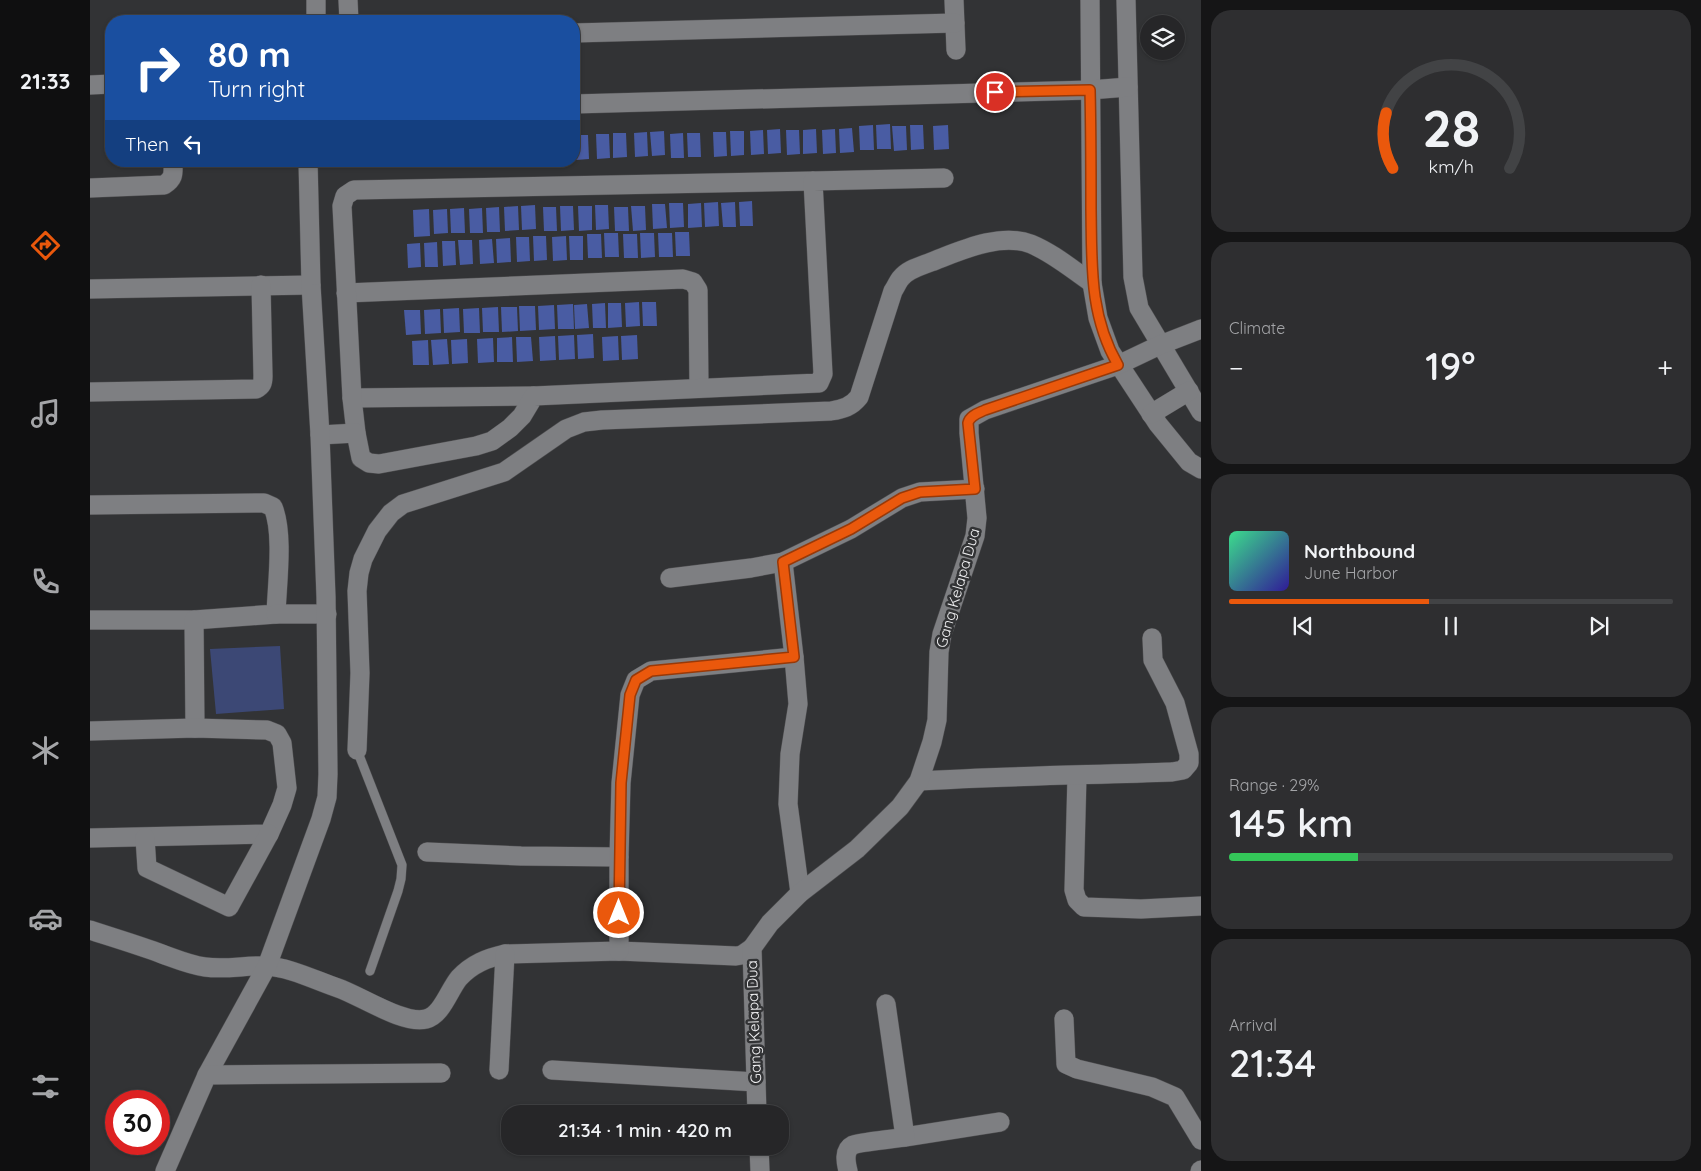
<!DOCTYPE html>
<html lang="en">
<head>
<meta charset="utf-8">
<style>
  :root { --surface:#262628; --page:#2e2e30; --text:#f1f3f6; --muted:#a4a5a8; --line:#424345; --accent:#ea580c }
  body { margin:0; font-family:Quicksand,sans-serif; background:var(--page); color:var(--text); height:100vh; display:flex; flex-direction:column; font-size:19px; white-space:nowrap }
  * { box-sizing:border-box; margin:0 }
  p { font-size:16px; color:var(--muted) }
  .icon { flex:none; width:28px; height:28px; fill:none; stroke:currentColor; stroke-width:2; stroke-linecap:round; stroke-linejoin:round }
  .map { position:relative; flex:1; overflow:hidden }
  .drawer { display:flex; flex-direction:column; gap:10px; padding:10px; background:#151516; width:500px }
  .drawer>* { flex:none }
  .banner { position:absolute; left:15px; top:15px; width:475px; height:152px; border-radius:20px; box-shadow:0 1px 4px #0004,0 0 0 1px var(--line); background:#1a4fa0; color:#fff; overflow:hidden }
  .buttons { position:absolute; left:1050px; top:15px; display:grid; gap:10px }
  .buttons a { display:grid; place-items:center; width:45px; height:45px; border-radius:50%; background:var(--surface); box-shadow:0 1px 4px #0004,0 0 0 1px var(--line); font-size:25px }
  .speed { position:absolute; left:15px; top:1090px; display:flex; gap:10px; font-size:25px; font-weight:700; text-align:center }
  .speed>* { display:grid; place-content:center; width:65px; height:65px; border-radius:50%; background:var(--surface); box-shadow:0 1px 4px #0004,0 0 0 1px var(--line); line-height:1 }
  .speed .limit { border:8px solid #d22; background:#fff; color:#111 }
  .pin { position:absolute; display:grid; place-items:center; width:42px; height:42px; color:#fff; margin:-21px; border:2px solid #fff; border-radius:50%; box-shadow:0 1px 5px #0007 }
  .me { position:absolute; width:55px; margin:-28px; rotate:0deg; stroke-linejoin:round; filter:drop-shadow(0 0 4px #0008) }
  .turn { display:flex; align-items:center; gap:18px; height:105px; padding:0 20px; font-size:22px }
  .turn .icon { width:65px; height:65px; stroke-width:2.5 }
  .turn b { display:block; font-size:35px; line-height:42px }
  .then { display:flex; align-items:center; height:48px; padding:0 20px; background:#0003; gap:10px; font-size:19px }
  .big { font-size:38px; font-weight:600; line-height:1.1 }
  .drawer .card { flex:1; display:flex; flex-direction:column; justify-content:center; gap:8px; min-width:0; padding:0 18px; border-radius:20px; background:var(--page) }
  .drawer .dial { align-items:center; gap:0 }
  .dial svg { height:130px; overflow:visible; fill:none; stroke:var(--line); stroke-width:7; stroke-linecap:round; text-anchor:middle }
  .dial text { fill:var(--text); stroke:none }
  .song { display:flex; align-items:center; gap:15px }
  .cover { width:60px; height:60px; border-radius:8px; background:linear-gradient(135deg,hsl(150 70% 55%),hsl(250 70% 35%)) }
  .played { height:5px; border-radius:2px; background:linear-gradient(90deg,var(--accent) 45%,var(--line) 45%) }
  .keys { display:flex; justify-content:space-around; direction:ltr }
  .heat { display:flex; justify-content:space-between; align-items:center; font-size:28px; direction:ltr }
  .charge { height:8px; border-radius:4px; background:linear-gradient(90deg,#34c759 29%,var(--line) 0) }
  .trip { position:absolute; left:411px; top:1105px; width:288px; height:50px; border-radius:20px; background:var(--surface); box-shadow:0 1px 4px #0004,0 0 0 1px var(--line); font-weight:600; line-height:50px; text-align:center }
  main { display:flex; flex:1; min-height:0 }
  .dock { display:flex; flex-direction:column; width:90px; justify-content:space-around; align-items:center; background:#0f0f10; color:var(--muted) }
  .dock .icon { width:35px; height:35px }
  .dock .current { color:var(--accent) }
  .dock b { font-size:22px; color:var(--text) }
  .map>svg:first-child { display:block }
  .green { fill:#3c4875 }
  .building { fill:#495ca3 }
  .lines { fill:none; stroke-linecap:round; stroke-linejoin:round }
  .lane-casing { stroke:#4e4e50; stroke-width:10 }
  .street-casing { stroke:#4e4e50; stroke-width:20 }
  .lane { stroke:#7e7f82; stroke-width:9 }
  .street { stroke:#7e7f82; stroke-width:19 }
  .route-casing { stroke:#983908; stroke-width:12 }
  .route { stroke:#ea580c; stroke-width:9 }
  .labels { text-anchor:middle; stroke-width:5; stroke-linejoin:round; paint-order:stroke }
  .street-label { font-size:15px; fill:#f1f1f3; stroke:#323335 }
</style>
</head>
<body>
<main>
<nav class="dock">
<b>21:33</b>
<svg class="icon current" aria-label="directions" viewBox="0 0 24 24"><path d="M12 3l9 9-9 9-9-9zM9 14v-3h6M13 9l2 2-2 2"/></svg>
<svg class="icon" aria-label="music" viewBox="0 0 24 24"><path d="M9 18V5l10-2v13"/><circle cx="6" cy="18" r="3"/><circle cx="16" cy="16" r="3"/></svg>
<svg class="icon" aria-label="phone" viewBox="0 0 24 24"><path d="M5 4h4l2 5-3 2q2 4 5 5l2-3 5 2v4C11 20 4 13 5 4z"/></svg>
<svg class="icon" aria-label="climate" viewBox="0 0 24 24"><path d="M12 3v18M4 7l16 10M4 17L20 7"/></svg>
<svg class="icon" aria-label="car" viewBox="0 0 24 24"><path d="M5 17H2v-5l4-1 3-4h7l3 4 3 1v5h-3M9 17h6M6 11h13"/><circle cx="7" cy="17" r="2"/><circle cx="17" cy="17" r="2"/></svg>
<svg class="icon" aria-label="filters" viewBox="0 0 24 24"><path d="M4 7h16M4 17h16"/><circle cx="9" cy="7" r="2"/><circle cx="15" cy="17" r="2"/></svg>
</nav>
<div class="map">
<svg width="1111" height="1171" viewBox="0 0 1111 1171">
  <rect width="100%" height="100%" fill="#323335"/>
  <polygon class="green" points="190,646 194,709 126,714 120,649"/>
  <g class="building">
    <polygon points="800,124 801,149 787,149 786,125"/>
    <polygon points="783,125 784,150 770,150 769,126"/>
    <polygon points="820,125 833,125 834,149 821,150"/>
    <polygon points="858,125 859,149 844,150 843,126"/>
    <polygon points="802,126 816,126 817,150 804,151"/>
    <polygon points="762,128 764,152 750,153 749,129"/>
    <polygon points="690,129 691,153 678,154 677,130"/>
    <polygon points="726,129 727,153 713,154 713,130"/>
    <polygon points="745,129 746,153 733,154 732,130"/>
    <polygon points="673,130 674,154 661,155 660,131"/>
    <polygon points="696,130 709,130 710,154 697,155"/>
    <polygon points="574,131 575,155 562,156 560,132"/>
    <polygon points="640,131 654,131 654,155 641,156"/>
    <polygon points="557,132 558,156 545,157 544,133"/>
    <polygon points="623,132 636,132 637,156 624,157"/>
    <polygon points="523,133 536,133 537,157 523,158"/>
    <polygon points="593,133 594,158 581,158 580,134"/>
    <polygon points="597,133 610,133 611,157 598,157"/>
    <polygon points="506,134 519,134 520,158 507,159"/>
    <polygon points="484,135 498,135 499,159 486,160"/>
    <rect x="291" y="161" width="14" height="3"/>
    <rect x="308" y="161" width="14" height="2"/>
    <polygon points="327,161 341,161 341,163 327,164"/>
    <polygon points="396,161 409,161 409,163 396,164"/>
    <polygon points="662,201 663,226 650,226 649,202"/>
    <polygon points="628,202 629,226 615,227 614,203"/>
    <polygon points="645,202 646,227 633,227 631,203"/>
    <polygon points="579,203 593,203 594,227 580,228"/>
    <polygon points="611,203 612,227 598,228 598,204"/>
    <polygon points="562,204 575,204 577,228 563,229"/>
    <polygon points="445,205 446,229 432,230 431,206"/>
    <polygon points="505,205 518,205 519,229 506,230"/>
    <polygon points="428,206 429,230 415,231 414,207"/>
    <polygon points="470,206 483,206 484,230 471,231"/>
    <polygon points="488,206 502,206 502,230 489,231"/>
    <polygon points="541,206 555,206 556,230 543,231"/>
    <polygon points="409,207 410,232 397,232 396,208"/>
    <polygon points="453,207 466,207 467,231 454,231"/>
    <polygon points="524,207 538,207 539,231 525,231"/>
    <polygon points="374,208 375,233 361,233 360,209"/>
    <polygon points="392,208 393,233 380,233 379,209"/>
    <polygon points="339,209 340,236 324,237 323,210"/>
    <polygon points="357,209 358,233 344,234 343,210"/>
    <polygon points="585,232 599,232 600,256 586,256"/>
    <polygon points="514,233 528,233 529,257 515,257"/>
    <polygon points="550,233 564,233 565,257 551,258"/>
    <polygon points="568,233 582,233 583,257 569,257"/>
    <polygon points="497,234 511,234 512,258 498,258"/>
    <polygon points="533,234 547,234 548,258 534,258"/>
    <polygon points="443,236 456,236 457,260 444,261"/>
    <polygon points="476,236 477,260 463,261 462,237"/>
    <polygon points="479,236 493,236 493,260 480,260"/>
    <polygon points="426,237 439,237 440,261 427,262"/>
    <polygon points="420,238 421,262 407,263 406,239"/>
    <polygon points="402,239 404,263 390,264 389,240"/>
    <polygon points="368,240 382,240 383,264 370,265"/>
    <polygon points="352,241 365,241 366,265 353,266"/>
    <polygon points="347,242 348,267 335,267 334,243"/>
    <polygon points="330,243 331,267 318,268 317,244"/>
    <polygon points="549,302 550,326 536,327 535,303"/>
    <polygon points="552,302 566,302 567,326 553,326"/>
    <polygon points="515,303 516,328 503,328 502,304"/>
    <polygon points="518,303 531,303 532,327 518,328"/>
    <polygon points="483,304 484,329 468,329 467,305"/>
    <polygon points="497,304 499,328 485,329 484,305"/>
    <polygon points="464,305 465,329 449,330 448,306"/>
    <polygon points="429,306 445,306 446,330 430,331"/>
    <polygon points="408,307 409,332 393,332 392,308"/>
    <polygon points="411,307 427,307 428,331 412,332"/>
    <polygon points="369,308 370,332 354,333 353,309"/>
    <polygon points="389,308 390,333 374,333 373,309"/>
    <polygon points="350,309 351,333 335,334 334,310"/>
    <polygon points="314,310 330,310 331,334 316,335"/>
    <polygon points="503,334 504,358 488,359 487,335"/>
    <polygon points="484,335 485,359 469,360 468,336"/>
    <polygon points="547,335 548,359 532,360 531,336"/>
    <polygon points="465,336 466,360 450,361 449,337"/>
    <polygon points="528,336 529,360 513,361 512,337"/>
    <polygon points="422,337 423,362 407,362 407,338"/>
    <polygon points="426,337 441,337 443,361 427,362"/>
    <polygon points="403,338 404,362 388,363 387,339"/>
    <polygon points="357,339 359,364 343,365 341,340"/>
    <polygon points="377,339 378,363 362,364 361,340"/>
    <polygon points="338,340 339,365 323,365 322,341"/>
  </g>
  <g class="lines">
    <defs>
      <polyline id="lane" points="267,750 312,865 311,879 308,891 280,971"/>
      <g id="street">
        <polyline points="226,0 226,21"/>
        <polyline points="258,0 259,21"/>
        <polyline points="864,0 866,50"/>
        <polyline points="1000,0 1002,283 1008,318 1020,351 1068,424 1099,462 1111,469"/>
        <polyline points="1036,0 1043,277 1049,308 1111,412"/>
        <polyline points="484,33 865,23"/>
        <polyline points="0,85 21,84"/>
        <polyline points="484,104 1000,90 1038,87"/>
        <path d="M 0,188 L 74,185 C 85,178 83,173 83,161"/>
        <polyline points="0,289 221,285"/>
        <polyline points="256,293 593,279 603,282 608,290 609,388"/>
        <path d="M 0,392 L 166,389 C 172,386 173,383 173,376 L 171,285"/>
        <polyline points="262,398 444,396"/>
        <polyline points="1061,414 1099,391"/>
        <polyline points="266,433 262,398 252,206 255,196 264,190 723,181"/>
        <polyline points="230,435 266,433 271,458 279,463 289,464 386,446 402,441 420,428 432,416 444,396 729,383 733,374 723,181 854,178"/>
        <path d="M 0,505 L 174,503 L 183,507 C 194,534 187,584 186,614 L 104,620 L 0,620"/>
        <polyline points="580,578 661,568 693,562 761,529 812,498 830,492 885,489"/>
        <polyline points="186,614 237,614"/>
        <polyline points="104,620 105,728"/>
        <polyline points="704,657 708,704 700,754 698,804 710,893"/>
        <polyline points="0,731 105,728 177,730 187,734 192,743 197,788 192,805 179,834 0,838"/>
        <path d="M 267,750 L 270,673 L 267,591 L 269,573 L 273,559 L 287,531 L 301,513 L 313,504 L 414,472 L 476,429 L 494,422 L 512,420 L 741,411 C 753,409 761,407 769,397 L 803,291 C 806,287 808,281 811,278 C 818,269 831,266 841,262 C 870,251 910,232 941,244 C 963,253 983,270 1002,283"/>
        <polyline points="987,776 984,890 987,900 994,907 1051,909 1111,906"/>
        <path d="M 829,781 C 913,776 998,775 1082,772 L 1093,770 L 1099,763 L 1099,754 L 1085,703 L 1063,660 L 1062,638"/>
        <polyline points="55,838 57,868 139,907 179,834"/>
        <polyline points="337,852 431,856 529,857"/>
        <path d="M 0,930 C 24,938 48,945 72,954 C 86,959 100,965 115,967 C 136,970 156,965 176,966 C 199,967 227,981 248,988 C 271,996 314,1025 336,1019 C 352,1015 359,990 369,978 C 382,964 397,958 415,954 L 529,951 L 646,956 L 652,955 L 662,948"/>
        <polyline points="529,951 529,857 531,783 540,695 546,680 561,671 704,657 693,562"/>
        <polyline points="974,1019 976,1064 987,1069 1062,1087 1085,1097 1111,1140"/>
        <polyline points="409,1070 415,954"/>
        <polyline points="462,1070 666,1082"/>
        <polyline points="117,1075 177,966 231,819 237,797 238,774 236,597 230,435 221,285 218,161"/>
        <polyline points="667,1114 662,948 680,923 710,893 767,849 810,807 829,781 842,742 847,720 849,652 852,634 885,536 887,518 879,433 879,419 895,410 1028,365 1070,345 1111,329"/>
        <polyline points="815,1137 910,1122"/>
        <polyline points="669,1146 670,1171"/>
        <polyline points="75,1171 117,1075 351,1073"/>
        <path d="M 758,1171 C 756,1163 753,1150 763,1145 C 769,1142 805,1139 815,1137 L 796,1004"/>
        <polyline points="1110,1171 1111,1170"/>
      </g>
    </defs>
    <use href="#lane" class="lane-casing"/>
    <use href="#street" class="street-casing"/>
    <use href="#lane" class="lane"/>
    <use href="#street" class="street"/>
  </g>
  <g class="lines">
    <defs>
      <path id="route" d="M 529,913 L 531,783 L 540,695 L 546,680 L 561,671 L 704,657 L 693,562 L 761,529 L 812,498 L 830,492 L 885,489 L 878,423 C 880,415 889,413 895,410 L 1028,365 C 999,315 1002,264 1001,209 C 1001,169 1001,129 1000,90 L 905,92"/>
    </defs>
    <use href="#route" class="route-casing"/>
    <use href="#route" class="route"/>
  </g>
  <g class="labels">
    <g class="street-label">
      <text transform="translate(868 588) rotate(-74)" y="5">Gang Kelapa Dua</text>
      <text transform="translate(664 1022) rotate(-92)" y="5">Gang Kelapa Dua</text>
    </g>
  </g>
</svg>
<div class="buttons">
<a><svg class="icon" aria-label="layers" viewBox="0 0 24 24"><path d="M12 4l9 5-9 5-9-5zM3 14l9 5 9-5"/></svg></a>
</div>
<div class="speed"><div class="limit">30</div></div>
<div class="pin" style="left:905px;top:92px;background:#d93025"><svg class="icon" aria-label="arrive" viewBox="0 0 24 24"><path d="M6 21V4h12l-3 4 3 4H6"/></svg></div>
<svg class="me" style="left:529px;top:913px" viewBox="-20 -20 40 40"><circle r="17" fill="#ea580c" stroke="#fff" stroke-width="3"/><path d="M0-11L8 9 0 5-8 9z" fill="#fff"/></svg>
<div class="trip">21:34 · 1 min · 420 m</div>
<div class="banner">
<div class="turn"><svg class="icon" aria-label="right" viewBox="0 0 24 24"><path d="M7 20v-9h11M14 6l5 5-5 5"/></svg><div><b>80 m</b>Turn right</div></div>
<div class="then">Then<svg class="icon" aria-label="left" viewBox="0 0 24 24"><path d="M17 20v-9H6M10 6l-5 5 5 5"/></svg></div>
</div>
</div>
<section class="drawer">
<div class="card dial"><svg viewBox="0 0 100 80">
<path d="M14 69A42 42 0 1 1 86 69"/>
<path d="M14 69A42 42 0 0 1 10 35" stroke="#ea580c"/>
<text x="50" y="56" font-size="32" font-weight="700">28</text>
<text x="50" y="72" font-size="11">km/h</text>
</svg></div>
<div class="card"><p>Climate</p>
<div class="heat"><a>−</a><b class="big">19°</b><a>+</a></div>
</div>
<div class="card">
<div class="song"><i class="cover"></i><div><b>Northbound</b><p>June Harbor</p></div></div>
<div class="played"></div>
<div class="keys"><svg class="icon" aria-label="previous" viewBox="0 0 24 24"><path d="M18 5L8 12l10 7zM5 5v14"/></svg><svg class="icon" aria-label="pause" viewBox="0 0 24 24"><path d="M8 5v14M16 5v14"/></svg><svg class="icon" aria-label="next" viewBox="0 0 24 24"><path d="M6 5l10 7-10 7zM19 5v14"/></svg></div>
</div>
<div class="card"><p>Range · 29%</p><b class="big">145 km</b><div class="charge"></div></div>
<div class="card"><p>Arrival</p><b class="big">21:34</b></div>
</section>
</main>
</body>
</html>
